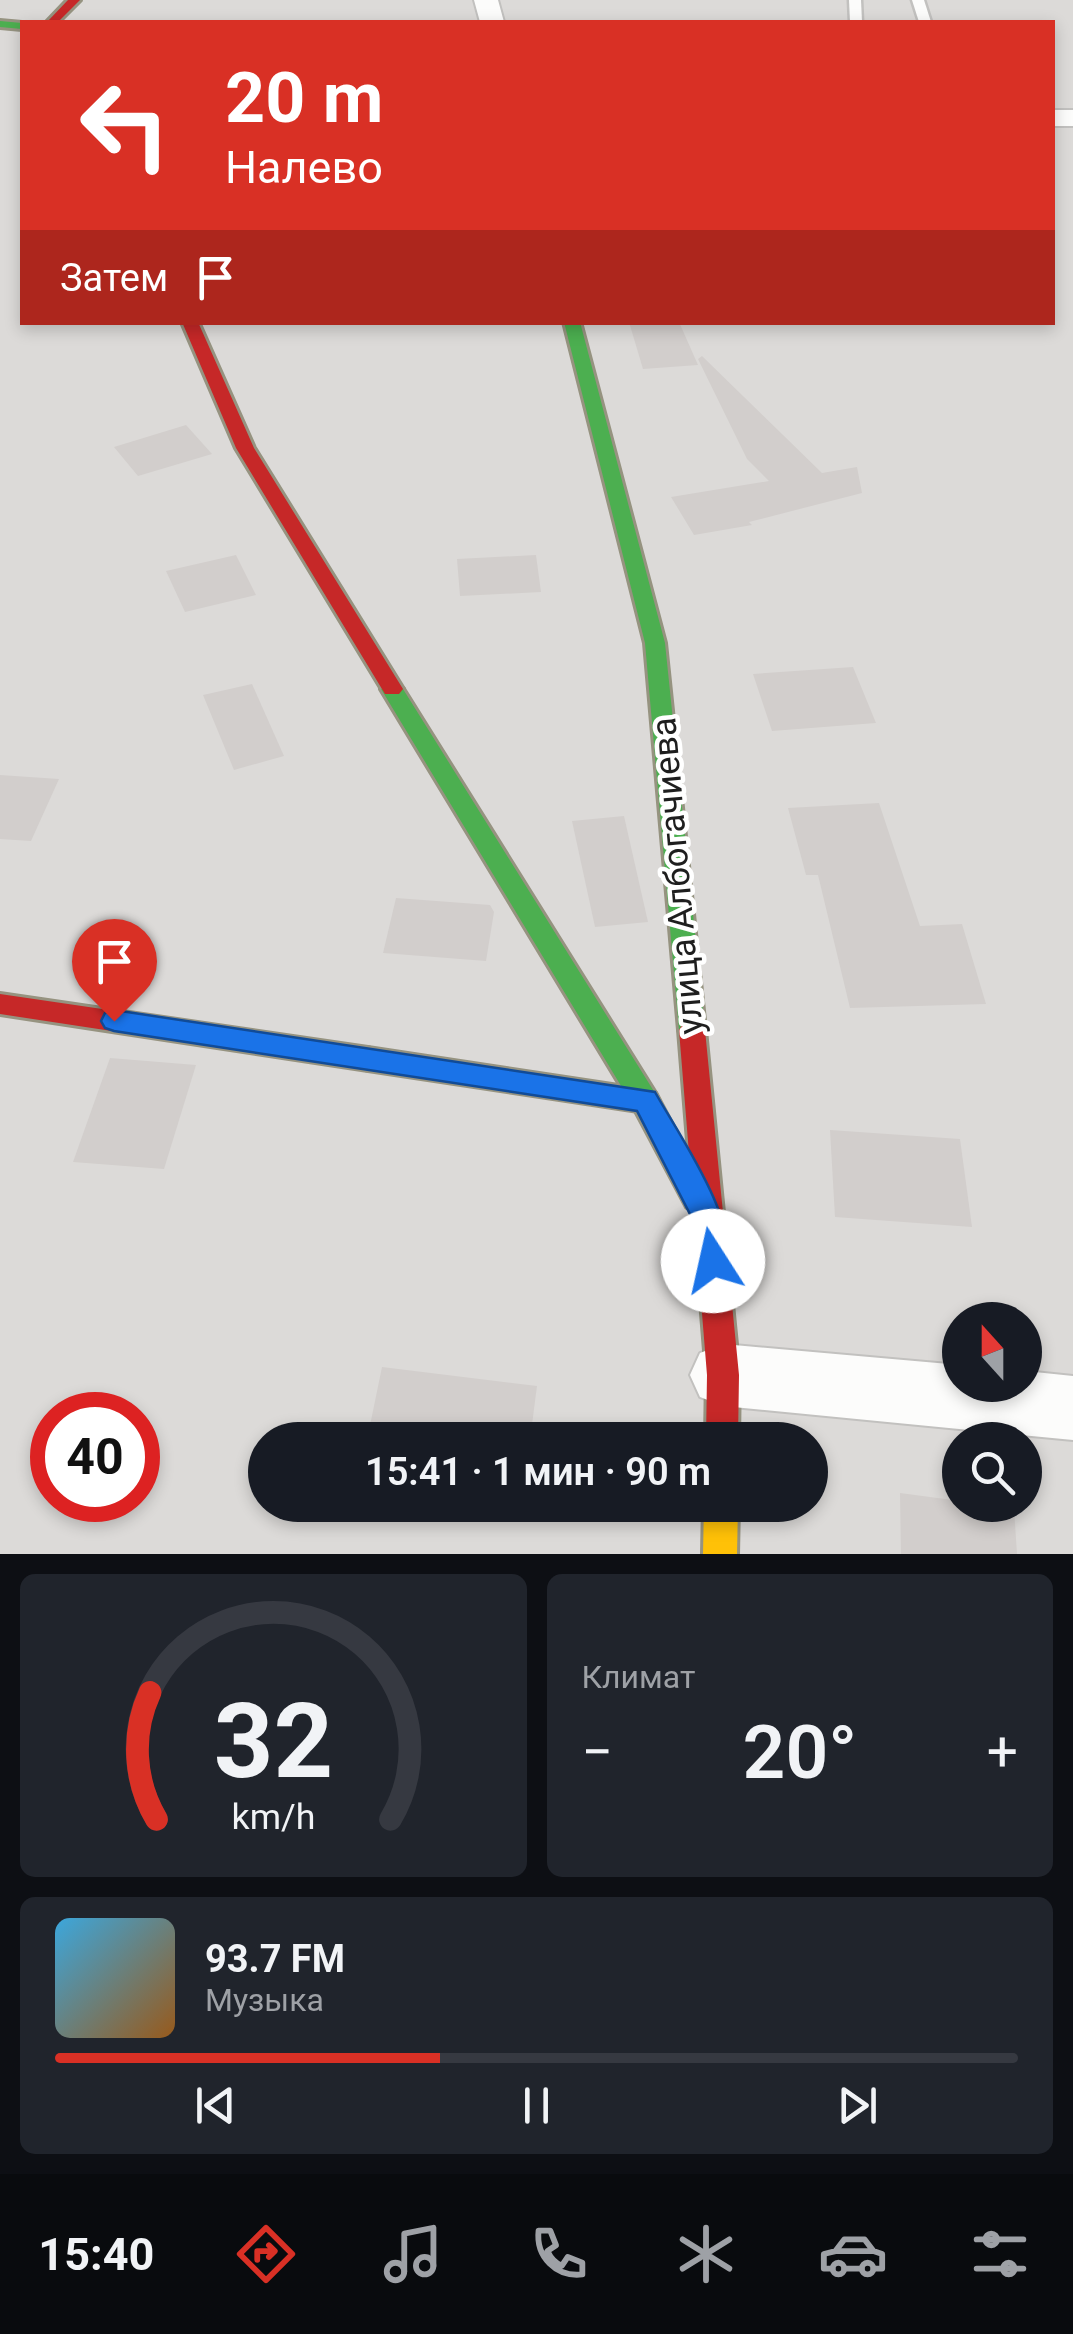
<!DOCTYPE html>
<html lang="ru">
<head>
<meta charset="utf-8">
<style>
  :root { --surface:#171b24; --page:#20242c; --text:#f1f3f6; --muted:#9ea1a6; --line:#363941; --accent:#d93025 }
  body { margin:0; font-family:Roboto,sans-serif; background:var(--page); color:var(--text); height:100vh; display:flex; flex-direction:column; font-size:38px; white-space:nowrap }
  * { box-sizing:border-box; margin:0 }
  p { font-size:32px; color:var(--muted) }
  .icon { flex:none; width:55px; height:55px; fill:none; stroke:currentColor; stroke-width:2; stroke-linecap:round; stroke-linejoin:round }
  .map { position:relative; height:1554px; overflow:hidden }
  .drawer { display:flex; flex-direction:column; gap:20px; padding:20px; background:#0d0f14; flex:1 }
  .drawer>* { flex:none }
  .banner { position:absolute; left:20px; top:20px; width:1035px; height:305px; border-radius:0px; box-shadow:0 5px 15px #0003; background:#d93025; color:#fff; overflow:hidden }
  .needle { width:65px; rotate:339deg }
  .fabs { position:absolute; left:942px; top:1302px; display:grid; gap:20px }
  .fabs a { display:grid; place-items:center; width:100px; height:100px; border-radius:50%; background:var(--surface); box-shadow:0 5px 15px #0003; font-size:50px }
  .speed { position:absolute; left:30px; top:1392px; display:flex; gap:20px; font-size:50px; font-weight:700; text-align:center }
  .speed>* { display:grid; place-content:center; width:130px; height:130px; border-radius:50%; background:var(--surface); box-shadow:0 5px 15px #0003; line-height:1 }
  .speed .limit { border:15px solid #d22; background:#fff; color:#111 }
  .pin { position:absolute; display:grid; place-items:center; width:85px; height:85px; color:#fff; margin:-102px -42px; border-radius:50% 50% 50% 0; rotate:-45deg; box-shadow:0 0 10px #0007 }
  .pin .icon { rotate:45deg }
  .me { position:absolute; width:110px; margin:-55px; rotate:350deg; stroke-linejoin:round; filter:drop-shadow(0 0 8px #0008) }
  .turn { display:flex; align-items:center; gap:35px; height:210px; padding:0 40px; font-size:45px }
  .turn .icon { width:130px; height:130px; stroke-width:2.5 }
  .turn b { display:block; font-size:70px; line-height:85px }
  .then { display:flex; align-items:center; height:95px; padding:0 40px; background:#0003; gap:20px; font-size:38px }
  .big { font-size:75px; font-weight:600; line-height:1.1 }
  .drawer .tile { flex:1; display:flex; flex-direction:column; justify-content:center; gap:15px; min-width:0; padding:0 35px; border-radius:15px; background:var(--page) }
  .drawer .dial { align-items:center; gap:0 }
  .dial svg { height:260px; overflow:visible; fill:none; stroke:var(--line); stroke-width:7; stroke-linecap:round; text-anchor:middle }
  .dial text { fill:var(--text); stroke:none }
  .song { display:flex; align-items:center; gap:30px }
  .cover { width:120px; height:120px; border-radius:15px; background:linear-gradient(135deg,hsl(200 70% 55%),hsl(30 70% 35%)) }
  .played { height:10px; border-radius:5px; background:linear-gradient(90deg,var(--accent) 40%,var(--line) 40%) }
  .keys { display:flex; justify-content:space-around; direction:ltr }
  .heat { display:flex; justify-content:space-between; align-items:center; font-size:55px; direction:ltr }
  .drawer .tiles { flex:1; display:grid; gap:20px; grid-template-columns:1fr 1fr }
  .tile:last-child { grid-column:span 2 }
  .trip { position:absolute; left:248px; top:1422px; width:580px; height:100px; border-radius:50px; background:var(--surface); box-shadow:0 5px 15px #0003; font-weight:600; line-height:100px; text-align:center }
  .menu { display:flex; height:160px; justify-content:space-around; align-items:center; background:#090b0e; color:var(--muted) }
  .menu .icon { width:70px; height:70px }
  .menu .selected { color:var(--accent) }
  .menu b { font-size:45px; color:var(--text) }
  .map>svg:first-child { display:block }
  .residential { fill:#dcdad8; fill-rule:evenodd }
  .building { fill:#d2cecc }
  .lines { fill:none; stroke-linecap:round; stroke-linejoin:round }
  .lane-casing { stroke:#c2c1bf; stroke-width:5 }
  .street-casing { stroke:#c2c1bf; stroke-width:4 }
  .fast-casing { stroke:#969380; stroke-width:6 }
  .slow-casing { stroke:#969380; stroke-width:6 }
  .jam-casing { stroke:#969380; stroke-width:6 }
  .lane { fill:#fcfcfb; fill-rule:evenodd }
  .street { fill:#fcfcfb; fill-rule:evenodd }
  .fast { fill:#4caf50; fill-rule:evenodd }
  .slow { fill:#ffc107; fill-rule:evenodd }
  .jam { fill:#c62828; fill-rule:evenodd }
  .route { fill:#1a73e8; stroke:#114b97; stroke-width:2.5 }
  .labels { text-anchor:middle; stroke-width:9; stroke-linejoin:round; paint-order:stroke }
  .street-label { font-size:35px; fill:#1e1e1e; stroke:#fff }
</style>
</head>
<body>
<div class="map">
<svg width="1073" height="1554" viewBox="0 0 1073 1554">
  <rect width="100%" height="100%" fill="#edeae7"/>
  <path class="residential" d="M 0,0 L 1073,0 L 1073,1554 L 0,1554 ZM 22,22 L 1052,22 L 1052,322 L 22,322 ZM 960,1320 L 1025,1320 L 1025,1385 L 960,1385 ZM 52,1415 L 138,1415 L 138,1500 L 52,1500 ZM 265,1440 L 810,1440 L 810,1505 L 265,1505 ZM 960,1440 L 1025,1440 L 1025,1505 L 960,1505 Z"/>
  <g class="building">
    <polygon points="629,322 679,322 698,365 643,369"/>
    <polygon points="702,356 822,473 857,467 862,493 749,522 752,525 694,535 671,497 769,481 747,459 698,359"/>
    <polygon points="186,425 212,454 138,476 114,447"/>
    <polygon points="236,555 256,595 185,612 166,571"/>
    <polygon points="536,555 541,592 460,596 457,559"/>
    <polygon points="853,667 876,723 772,731 753,674"/>
    <polygon points="252,684 284,756 234,770 203,695"/>
    <polygon points="0,775 59,779 31,841 0,839"/>
    <polygon points="879,803 920,926 962,924 986,1004 850,1008 818,875 806,875 788,808"/>
    <polygon points="624,816 648,922 595,927 572,821"/>
    <polygon points="396,898 490,905 494,912 486,961 383,953"/>
    <polygon points="110,1058 196,1065 164,1169 73,1162"/>
    <polygon points="830,1130 960,1139 972,1227 835,1217"/>
    <polygon points="382,1367 537,1386 530,1440 367,1440"/>
    <polygon points="900,1493 960,1501 960,1505 1014,1508 1017,1554 901,1554"/>
    <polygon points="400,1505 521,1505 519,1519"/>
  </g>
  <g class="lines">
    <defs>
      <g id="lane">
        <polygon points="849,0 861,0 862,22 850,22"/>
        <polygon points="912,0 924,0 931,22 919,22"/>
      </g>
      <g id="street">
        <polygon points="474,0 498,0 504,22 480,22"/>
        <rect x="1052" y="110" width="21" height="16"/>
        <polygon points="723,1344 960,1365 960,1385 1025,1385 1025,1371 1073,1376 1073,1440 723,1406 700,1397 690,1375 700,1353"/>
      </g>
      <g id="fast">
        <polygon points="0,21 22,23 22,29 0,27"/>
        <polygon points="564,322 580,322 665,643 705,1030 701,1037 692,1040 683,1037 679,1030 645,643"/>
        <polygon points="392,682 403,689 655,1093 711,1198 707,1207 697,1211 687,1207 635,1109 381,689"/>
      </g>
      <g id="slow">
        <polygon points="368,1048 645,1090 655,1093 659,1101 655,1109 645,1112 368,1070 359,1067 355,1059 359,1051"/>
        <polygon points="704,1505 738,1505 737,1554 703,1554"/>
      </g>
      <g id="jam">
        <polygon points="68,0 80,0 58,22 47,22"/>
        <polygon points="182,322 198,322 254,448 403,689 399,694 385,694 236,448"/>
        <polygon points="0,994 368,1048 377,1051 381,1059 377,1067 368,1070 0,1014"/>
        <polygon points="692,1020 701,1023 705,1030 739,1375 738,1440 706,1440 707,1375 679,1030 683,1023"/>
      </g>
    </defs>
    <use href="#lane" class="lane-casing"/>
    <use href="#street" class="street-casing"/>
    <use href="#fast" class="fast-casing"/>
    <use href="#slow" class="slow-casing"/>
    <use href="#jam" class="jam-casing"/>
    <use href="#lane" class="lane"/>
    <use href="#street" class="street"/>
    <use href="#fast" class="fast"/>
    <use href="#slow" class="slow"/>
    <use href="#jam" class="jam"/>
  </g>
  <path class="route" d="M 114,1010 L 655,1092 C 677,1132 744,1227 724,1270 L 713,1274 L 703,1270 L 695,1224 L 637,1111 L 114,1031 L 105,1028 L 101,1021 L 105,1013 Z"/>
  <g class="labels">
    <g class="street-label">
      <text transform="translate(677 876) rotate(-95)" y="12">улица Албогачиева</text>
    </g>
  </g>
</svg>
<div class="fabs">
<a><svg class="needle" viewBox="-14 -14 28 28"><path d="M0-13l5 13h-10z" fill="#e53935"/><path d="M0 13l5-13h-10z" fill="#9ea1a6"/></svg></a>
<a><svg class="icon" aria-label="search" viewBox="0 0 24 24"><circle cx="10" cy="10" r="6"/><path d="M15 15l6 6"/></svg></a>
</div>
<div class="speed"><div class="limit">40</div></div>
<div class="pin" style="left:114px;top:1021px;background:#d93025"><svg class="icon" aria-label="arrive" viewBox="0 0 24 24"><path d="M6 21V4h12l-3 4 3 4H6"/></svg></div>
<svg class="me" style="left:713px;top:1261px" viewBox="-20 -20 40 40"><circle r="19" fill="#fff"/><path d="M0-13L10 11 0 6-10 11z" fill="#1a73e8"/></svg>
<div class="trip">15:41 · 1 мин · 90 m</div>
<div class="banner">
<div class="turn"><svg class="icon" aria-label="left" viewBox="0 0 24 24"><path d="M17 20v-9H6M10 6l-5 5 5 5"/></svg><div><b>20 m</b>Налево</div></div>
<div class="then">Затем<svg class="icon" aria-label="arrive" viewBox="0 0 24 24"><path d="M6 21V4h12l-3 4 3 4H6"/></svg></div>
</div>
</div>
<section class="drawer">
<div class="tiles">
<div class="tile dial"><svg viewBox="0 0 100 80">
<path d="M14 69A42 42 0 1 1 86 69"/>
<path d="M14 69A42 42 0 0 1 12 30" stroke="#d93025"/>
<text x="50" y="56" font-size="32" font-weight="700">32</text>
<text x="50" y="72" font-size="11">km/h</text>
</svg></div>
<div class="tile"><p>Климат</p>
<div class="heat"><a>−</a><b class="big">20°</b><a>+</a></div>
</div>
<div class="tile">
<div class="song"><i class="cover"></i><div><b>93.7 FM</b><p>Музыка</p></div></div>
<div class="played"></div>
<div class="keys"><svg class="icon" aria-label="previous" viewBox="0 0 24 24"><path d="M18 5L8 12l10 7zM5 5v14"/></svg><svg class="icon" aria-label="pause" viewBox="0 0 24 24"><path d="M8 5v14M16 5v14"/></svg><svg class="icon" aria-label="next" viewBox="0 0 24 24"><path d="M6 5l10 7-10 7zM19 5v14"/></svg></div>
</div>
</div>
</section>
<nav class="menu">
<b>15:40</b>
<svg class="icon selected" aria-label="directions" viewBox="0 0 24 24"><path d="M12 3l9 9-9 9-9-9zM9 14v-3h6M13 9l2 2-2 2"/></svg>
<svg class="icon" aria-label="music" viewBox="0 0 24 24"><path d="M9 18V5l10-2v13"/><circle cx="6" cy="18" r="3"/><circle cx="16" cy="16" r="3"/></svg>
<svg class="icon" aria-label="phone" viewBox="0 0 24 24"><path d="M5 4h4l2 5-3 2q2 4 5 5l2-3 5 2v4C11 20 4 13 5 4z"/></svg>
<svg class="icon" aria-label="climate" viewBox="0 0 24 24"><path d="M12 3v18M4 7l16 10M4 17L20 7"/></svg>
<svg class="icon" aria-label="car" viewBox="0 0 24 24"><path d="M5 17H2v-5l4-1 3-4h7l3 4 3 1v5h-3M9 17h6M6 11h13"/><circle cx="7" cy="17" r="2"/><circle cx="17" cy="17" r="2"/></svg>
<svg class="icon" aria-label="filters" viewBox="0 0 24 24"><path d="M4 7h16M4 17h16"/><circle cx="9" cy="7" r="2"/><circle cx="15" cy="17" r="2"/></svg>
</nav>
</body>
</html>
